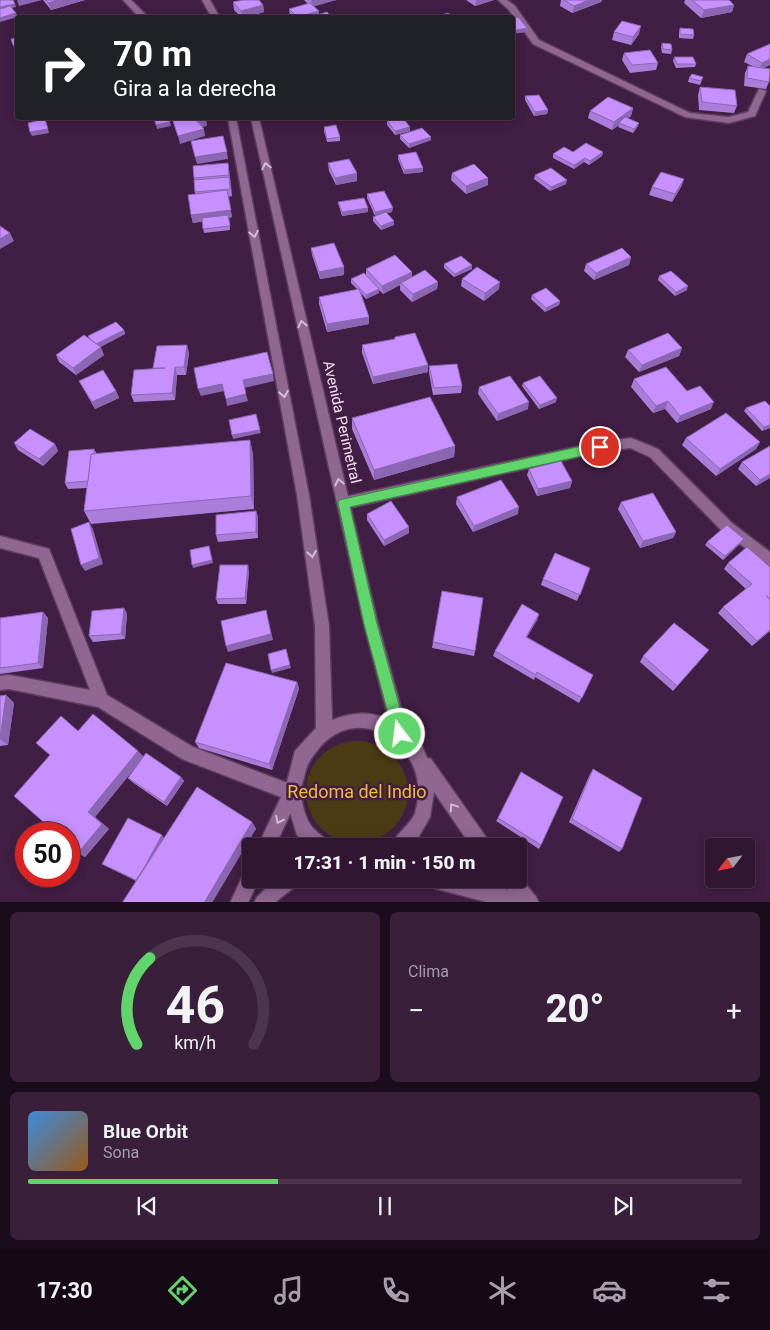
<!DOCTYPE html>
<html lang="es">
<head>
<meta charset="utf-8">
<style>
  :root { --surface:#311632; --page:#391f3a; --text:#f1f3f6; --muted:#a89fac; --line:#4c354d; --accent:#60d56b }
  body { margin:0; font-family:Roboto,sans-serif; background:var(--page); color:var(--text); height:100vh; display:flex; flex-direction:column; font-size:19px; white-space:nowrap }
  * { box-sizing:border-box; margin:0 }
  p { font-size:16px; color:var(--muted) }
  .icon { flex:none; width:28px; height:28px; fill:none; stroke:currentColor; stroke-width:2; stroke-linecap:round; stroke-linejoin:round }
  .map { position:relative; height:902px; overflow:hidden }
  .side { display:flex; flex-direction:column; gap:10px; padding:10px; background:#1b0c1c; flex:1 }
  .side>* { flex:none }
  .hud { position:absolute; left:15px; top:15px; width:500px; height:105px; border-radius:5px; box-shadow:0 2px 12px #0003,0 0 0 1px var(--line); background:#202124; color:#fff; overflow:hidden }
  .needle { width:32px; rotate:238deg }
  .controls { position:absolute; left:705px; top:838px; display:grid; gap:10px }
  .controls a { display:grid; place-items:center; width:50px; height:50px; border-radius:5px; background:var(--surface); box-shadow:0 2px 12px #0003,0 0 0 1px var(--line); font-size:25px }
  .speed { position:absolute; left:15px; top:822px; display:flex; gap:10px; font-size:25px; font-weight:700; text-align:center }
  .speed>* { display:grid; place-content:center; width:65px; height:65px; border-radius:50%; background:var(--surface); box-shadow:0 2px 12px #0003,0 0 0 1px var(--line); line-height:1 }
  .speed .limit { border:8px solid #d22; background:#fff; color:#111 }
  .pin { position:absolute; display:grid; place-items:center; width:42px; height:42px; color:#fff; margin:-21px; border:2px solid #fff; border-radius:50%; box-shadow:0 1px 5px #0007 }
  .me { position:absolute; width:55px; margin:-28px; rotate:345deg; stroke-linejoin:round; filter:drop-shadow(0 0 4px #0008) }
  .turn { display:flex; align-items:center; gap:18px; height:105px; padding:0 15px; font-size:22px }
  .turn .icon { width:65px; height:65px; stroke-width:2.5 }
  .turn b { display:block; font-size:35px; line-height:42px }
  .big { font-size:38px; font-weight:800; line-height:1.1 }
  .side .widget { flex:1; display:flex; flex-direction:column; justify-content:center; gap:8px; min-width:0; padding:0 18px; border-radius:8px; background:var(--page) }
  .side .dial { align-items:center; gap:0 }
  .dial svg { height:130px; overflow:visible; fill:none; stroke:var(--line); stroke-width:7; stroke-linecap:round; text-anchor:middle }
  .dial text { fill:var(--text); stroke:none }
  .song { display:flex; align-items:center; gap:15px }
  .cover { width:60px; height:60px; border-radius:8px; background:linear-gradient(135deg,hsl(210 70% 55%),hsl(30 70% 35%)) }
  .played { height:5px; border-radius:2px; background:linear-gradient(90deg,var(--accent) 35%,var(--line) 35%) }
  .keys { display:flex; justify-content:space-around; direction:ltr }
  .heat { display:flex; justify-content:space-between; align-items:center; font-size:28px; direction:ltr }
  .side .tiles { flex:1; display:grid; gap:10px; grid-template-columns:1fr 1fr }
  .widget:last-child { grid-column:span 2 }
  .trip { position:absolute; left:242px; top:838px; width:285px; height:50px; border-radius:5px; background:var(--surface); box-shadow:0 2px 12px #0003,0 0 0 1px var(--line); font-weight:800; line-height:50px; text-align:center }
  .tabs { display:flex; height:80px; justify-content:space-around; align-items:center; background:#140914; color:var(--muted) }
  .tabs .icon { width:35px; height:35px }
  .tabs .current { color:var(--accent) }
  .tabs b { font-size:22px; color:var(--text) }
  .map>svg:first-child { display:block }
  .green { fill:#4b3b14 }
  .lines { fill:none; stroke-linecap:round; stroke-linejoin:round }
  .minor-casing { stroke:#5d3d5e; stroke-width:3 }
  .secondary-casing { stroke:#5d3d5e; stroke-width:3 }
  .minor { fill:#8f6791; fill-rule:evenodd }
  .secondary { fill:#8f6791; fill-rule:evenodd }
  .wall { fill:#aa7dda }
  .shaded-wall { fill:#8b66b2 }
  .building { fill:#c691fe; stroke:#8b66b2 }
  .oneway { stroke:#d6bad7 }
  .route { fill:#60d56b; stroke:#3e8a46 }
  .labels { text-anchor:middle; stroke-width:5; stroke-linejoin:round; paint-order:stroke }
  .street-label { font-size:15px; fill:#f5def5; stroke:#411e43 }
  .near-park-label { font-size:18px; fill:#f0bb35; stroke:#411e43 }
</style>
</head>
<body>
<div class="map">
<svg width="770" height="903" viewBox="0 0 770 903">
  <rect width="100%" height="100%" fill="#411e43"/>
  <circle class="green" cx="357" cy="792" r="51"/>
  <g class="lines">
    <defs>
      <g id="minor">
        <polygon points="498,0 507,0 515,6 539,40 690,113 729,117 748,112 759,89 766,91 755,116 729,123 685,117 533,44 509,10"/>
        <polygon points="631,438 658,449 732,523 770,552 770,566 722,531 650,457 630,448 600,452 344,509 339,507 337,503 339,499 344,497 600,442"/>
        <polygon points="0,536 49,549 107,695 193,747 298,787 300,793 275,846 258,846 281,797 182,759 98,707 9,689 0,690 0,676 9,675 90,690 39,558 0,548"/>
        <polygon points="251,869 251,879 259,879 248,903 230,903 245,871"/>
        <path d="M 276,879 L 301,879 C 296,889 283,894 275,903 L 254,903 L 257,897 Z"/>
      </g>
      <g id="secondary">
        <polygon points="123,0 131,0 149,18 140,18"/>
        <polygon points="202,0 210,0 220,18 212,18"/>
        <path d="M 228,118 L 236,118 L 309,495 L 329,626 L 332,720 C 351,713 369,710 389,720 L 364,624 L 251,118 L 259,118 L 378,624 L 407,730 L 422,746 L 427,758 L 431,759 L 488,840 L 490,846 L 471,846 L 434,792 L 430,817 L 415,843 L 411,846 L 391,846 C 395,834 410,826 415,813 C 435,751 363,698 320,747 C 313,756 308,761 305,773 C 304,779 300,788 301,795 C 302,803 305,817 310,824 C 315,833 326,836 329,846 L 309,846 L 297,835 L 284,793 L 295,751 L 316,728 L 315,626 L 297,495 Z"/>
        <polygon points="519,876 536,897 539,903 490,903 434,888 428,885 425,879 465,879 508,890 502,879 519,879"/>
      </g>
    </defs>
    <use href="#minor" class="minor-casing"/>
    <use href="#secondary" class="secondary-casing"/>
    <use href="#minor" class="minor"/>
    <use href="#secondary" class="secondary"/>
  </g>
  <g class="wall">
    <polygon points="43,0 85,0 51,10"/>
    <polygon points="304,0 336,0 314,6 319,14 333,18 291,18 290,16 289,9 308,4"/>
    <polygon points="466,0 494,0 475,6"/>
    <polygon points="561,0 602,0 601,2 572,13 560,6"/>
    <polygon points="685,0 729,0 734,5 732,12 701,18 684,3"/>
    <polygon points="233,2 263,5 264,12 245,18 242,18 234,10"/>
    <polygon points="680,28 694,35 693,39 679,38 679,32"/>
    <polygon points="614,32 639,34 631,45 612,40"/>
    <polygon points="662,43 672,50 671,54 662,53 661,47"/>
    <polygon points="770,44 770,65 764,68 769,82 766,89 744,86 745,73 748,66 752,66 744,62 747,54"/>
    <polygon points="624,53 658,63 656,70 630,73 622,60"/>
    <polygon points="674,57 696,64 695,67 676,68 673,61"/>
    <polygon points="703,77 700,85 688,82 689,78"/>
    <polygon points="700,87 737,106 734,113 699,110 698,95"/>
    <polygon points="525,96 548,110 547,114 534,116 525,100"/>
    <polygon points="633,108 631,116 628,118 638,126 633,133 618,127 619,125 612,130 588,118 590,111"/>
    <polygon points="387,121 410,131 395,135 387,125"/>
    <polygon points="324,127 340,137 340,141 327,142 324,131"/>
    <polygon points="400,135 431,140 409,148 400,139"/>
    <polygon points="573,152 603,152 602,156 589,165 584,162 574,169 553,158 553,154"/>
    <polygon points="398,155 423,172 404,174 398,159"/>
    <polygon points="328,163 357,173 357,181 336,185 329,171"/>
    <polygon points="229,171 232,196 228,197 232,217 229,218 230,230 204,233 202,221 193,223 191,215 195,194 194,178"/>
    <polygon points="452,173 488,178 488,185 466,194 451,180"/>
    <polygon points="535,175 566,184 550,191 534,179"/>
    <polygon points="684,179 681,187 672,202 649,195 652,187"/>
    <polygon points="367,194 392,212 387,213 394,225 381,230 373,221 373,217 378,215 375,216 367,198"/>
    <polygon points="338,202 368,212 342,216 339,206"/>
    <polygon points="311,248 344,267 344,275 320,279 312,255"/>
    <polygon points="631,257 629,265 594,280 584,271 586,264"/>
    <polygon points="444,264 472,269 454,277 444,268"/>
    <polygon points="366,269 412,272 412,277 438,282 437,289 412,302 400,290 400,285 383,294 379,290 379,293 366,299 361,293 369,317 369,324 327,332 319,304 319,297 358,290 351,283 351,279 366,275"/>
    <polygon points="659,276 687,290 675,296 658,280"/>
    <polygon points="462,279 499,289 484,301 461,286"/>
    <polygon points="532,295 560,301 559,305 545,312 531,299"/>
    <polygon points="124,330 125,334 100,347 104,355 76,375 59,362 56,355 89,339 88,336"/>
    <polygon points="395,337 428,365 428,372 373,384 362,353 362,345 395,339"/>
    <polygon points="682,348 679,356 639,372 625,357 628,350"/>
    <polygon points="189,353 186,375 177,375 175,400 134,402 131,395 153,369 153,368"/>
    <polygon points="429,366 462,386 461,393 433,395 429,373"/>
    <polygon points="634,379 687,391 711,409 677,423 665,409 653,413 631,387"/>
    <polygon points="79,381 116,391 119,398 95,409"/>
    <polygon points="523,383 556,402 539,409 522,386"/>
    <polygon points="479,387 528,409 497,421 478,394"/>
    <polygon points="746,408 770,428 762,431 744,411"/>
    <polygon points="352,418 455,446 454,457 374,480 352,429"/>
    <polygon points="686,438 760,442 756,449 716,476 682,445"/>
    <polygon points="14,443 55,444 58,451 43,466 18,450"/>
    <polygon points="770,446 770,478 756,486 738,469 742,462"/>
    <polygon points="94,449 97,454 253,453 254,509 91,524 84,511 87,488 68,489 65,483"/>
    <polygon points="529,469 572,481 570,488 537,496 527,475"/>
    <polygon points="457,497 518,514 473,532 456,504"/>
    <polygon points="621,502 676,532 673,538 640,548 618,509"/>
    <polygon points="256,511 258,517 258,538 218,542 216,535"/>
    <polygon points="367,514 409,527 409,533 384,546 367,520"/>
    <polygon points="707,542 742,542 723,560 705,545"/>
    <polygon points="728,563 770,567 770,631 752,646 718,613 723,607 746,589 724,569"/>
    <polygon points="590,568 577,601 541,585 543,579"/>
    <polygon points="249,571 246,604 218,604 216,599"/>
    <polygon points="124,608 127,614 125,639 93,642 89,636"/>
    <polygon points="43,612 48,618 43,668 0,674 0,618"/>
    <polygon points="539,614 537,620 527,637 593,675 579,703 535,677 534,680 493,656 495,651"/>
    <polygon points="433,642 475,651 474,656 432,648"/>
    <polygon points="643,656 704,656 673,691 640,662"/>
    <polygon points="297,682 299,689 272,770 199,748 195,742"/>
    <polygon points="6,695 14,703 8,745 0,746 0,696"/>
    <polygon points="78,731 144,757 181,777 184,781 167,806 132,782 128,778 142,759 95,817 109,829 85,857 78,853"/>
    <polygon points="593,769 622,849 619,852 569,822 590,774"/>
    <polygon points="498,818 541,845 539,849 496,821"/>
    <polygon points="252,822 256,829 136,881 102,864 164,838"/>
  </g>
  <g class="shaded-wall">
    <polygon points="17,0 42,0 19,6"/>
    <polygon points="57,0 85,0 51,10 48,3"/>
    <polygon points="311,0 336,0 312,7"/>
    <polygon points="476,0 494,0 475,6"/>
    <polygon points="589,0 602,0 601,2 572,13 574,6"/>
    <polygon points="15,4 16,7 0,11 0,7"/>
    <polygon points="263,5 264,12 242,18 241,11"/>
    <polygon points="734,5 732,12 701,18 704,10"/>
    <polygon points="319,11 319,18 298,18 297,17"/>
    <polygon points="16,13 18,17 0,22 0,18"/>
    <polygon points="641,26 639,34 631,45 633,37"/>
    <polygon points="527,28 527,32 512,34 512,31"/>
    <polygon points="18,44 18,48 14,48 13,45"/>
    <polygon points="770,59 770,65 759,70 762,63"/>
    <polygon points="633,108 631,116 620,124 619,123 619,125 612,130 614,122"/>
    <polygon points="548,110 547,114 534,116 535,112"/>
    <polygon points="206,118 207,126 199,128 197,121"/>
    <polygon points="325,118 349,118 326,121"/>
    <polygon points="45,119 49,133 32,136 30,132"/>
    <polygon points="170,122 171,126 157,129 156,125"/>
    <polygon points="639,123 638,126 633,133 634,129"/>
    <polygon points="410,127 410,131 395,135 395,131"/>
    <polygon points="204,129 205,136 180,144 178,136"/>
    <polygon points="431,137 431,140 409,148 409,144"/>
    <polygon points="227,152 228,159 197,164 195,157"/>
    <polygon points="603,152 602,156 589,165 590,161"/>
    <polygon points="585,158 584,162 574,169 574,165"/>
    <polygon points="228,163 231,184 232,196 229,175"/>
    <polygon points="423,168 423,172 404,174 404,170"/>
    <polygon points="357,173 357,181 336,185 335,178"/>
    <polygon points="488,178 488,185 466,194 466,186"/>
    <polygon points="684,179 681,187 672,202 675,194"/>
    <polygon points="567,180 566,184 550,191 551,187"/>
    <polygon points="227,190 232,217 229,218 230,230 229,218 193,223 191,215"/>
    <polygon points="368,208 368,212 342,216 342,212"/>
    <polygon points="393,208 392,212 375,216 375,212"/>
    <polygon points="394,221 394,225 381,230 381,226"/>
    <polygon points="10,233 14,241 0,249 0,239"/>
    <polygon points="631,257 629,265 594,280 596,273"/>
    <polygon points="472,265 472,269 454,277 455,274"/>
    <polygon points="344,267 344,275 320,279 319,272"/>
    <polygon points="412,272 412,280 401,283 400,285 383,294 382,286"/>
    <polygon points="438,282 437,289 412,302 413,294"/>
    <polygon points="500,282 499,289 484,301 485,293"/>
    <polygon points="688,286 687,290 675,296 676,292"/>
    <polygon points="379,289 379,293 366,299 366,295"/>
    <polygon points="560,301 559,305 545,312 546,308"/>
    <polygon points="369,317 369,324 327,332 327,324"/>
    <polygon points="124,330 125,334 97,349 95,345"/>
    <polygon points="187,345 189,353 186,375 184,367"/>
    <polygon points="101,347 104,355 76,375 73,368"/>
    <polygon points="682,348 679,356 639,372 642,365"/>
    <polygon points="428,365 428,372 373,384 373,377"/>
    <polygon points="175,367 177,375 175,400 172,393"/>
    <polygon points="273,374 274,381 244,388 243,380"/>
    <polygon points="222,384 224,391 201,396 198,389"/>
    <polygon points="116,391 119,398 95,409 92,402"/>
    <polygon points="246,394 248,401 227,406 226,399"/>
    <polygon points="557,398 556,402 539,409 540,405"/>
    <polygon points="668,401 665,409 653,413 656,406"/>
    <polygon points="529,402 528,409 497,421 498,414"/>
    <polygon points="714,402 711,409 677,423 680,416"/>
    <polygon points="770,425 770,428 762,431 764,427"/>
    <polygon points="260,430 261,433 233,439 232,435"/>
    <polygon points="250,440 253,453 254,509 251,496"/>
    <polygon points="760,442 756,449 716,476 720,469"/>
    <polygon points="55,444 58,451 43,466 39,459"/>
    <polygon points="455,446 454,457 374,480 374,470"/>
    <polygon points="770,474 770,478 756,486 760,480"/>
    <polygon points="572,481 570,488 537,496 538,489"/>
    <polygon points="519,507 518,514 473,532 474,526"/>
    <polygon points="256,511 258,517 258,538 256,532"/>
    <polygon points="89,522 93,529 103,564 85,571 81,565"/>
    <polygon points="409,527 409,533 384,546 384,540"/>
    <polygon points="676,532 673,538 640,548 643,541"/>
    <polygon points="744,539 742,542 723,560 725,556"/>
    <polygon points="209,546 213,563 193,568 192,565"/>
    <polygon points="248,565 249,571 246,604 245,598"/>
    <polygon points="124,608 127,614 125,639 121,634"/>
    <polygon points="266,610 273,640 228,652 226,646"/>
    <polygon points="43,612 48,618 43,668 38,663"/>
    <polygon points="539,614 537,620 524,642 526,637"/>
    <polygon points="770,630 770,631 752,646 757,641"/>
    <polygon points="290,665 291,668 272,673 271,670"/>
    <polygon points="297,682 299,689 272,770 269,764"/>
    <polygon points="6,695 14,703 8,745 0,739"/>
    <polygon points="138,751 144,757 95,817 109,829 85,857 78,853 88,812"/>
    <polygon points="181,777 184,781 167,806 164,802"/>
    <polygon points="252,822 256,829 212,903 204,903"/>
    <polygon points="162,835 165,839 138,881"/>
  </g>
  <g class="building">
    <polygon points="0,0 13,0 15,4 0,7"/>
    <polygon points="46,0 57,0 48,3"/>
    <polygon points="243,0 259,0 263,5 241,11 233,2"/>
    <polygon points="564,0 589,0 574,6"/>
    <polygon points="692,0 729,0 734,5 704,10"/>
    <polygon points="310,3 319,11 297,17 289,9"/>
    <polygon points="10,6 16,13 0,18 0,9"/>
    <polygon points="327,12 333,18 306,18"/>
    <polygon points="448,13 454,18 433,18"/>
    <polygon points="518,17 527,28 512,31 512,18"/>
    <polygon points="622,21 641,26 633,37 614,32"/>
    <polygon points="680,28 693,29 694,35 680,34"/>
    <polygon points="18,38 18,44 13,45 11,39"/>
    <polygon points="662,43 671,44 672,50 663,49"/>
    <polygon points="770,44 770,59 762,63 747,54"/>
    <polygon points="650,50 658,63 632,65 624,53"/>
    <polygon points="674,57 693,57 696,64 677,64"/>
    <polygon points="748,66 770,69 769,82 747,78"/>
    <polygon points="692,74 703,77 701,81 689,78"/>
    <polygon points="700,87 735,90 737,106 702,102"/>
    <polygon points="539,95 548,110 535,112 525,96"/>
    <polygon points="608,97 633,108 614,122 590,111"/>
    <polygon points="625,117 639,123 634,129 619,123"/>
    <polygon points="154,118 168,118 170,122 156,125"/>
    <polygon points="172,118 206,118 197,121 204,129 178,136"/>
    <polygon points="400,118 403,118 410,127 395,131 387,121"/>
    <polygon points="45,119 48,129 30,132 28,123"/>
    <polygon points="336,125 340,137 327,139 324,127"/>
    <polygon points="422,128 431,137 409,144 400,135"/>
    <polygon points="223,136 227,152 195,157 191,141"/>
    <polygon points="586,143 603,152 590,161 585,158 574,165 553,154 564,147 573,152"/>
    <polygon points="416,152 423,168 404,170 398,155"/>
    <polygon points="349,159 357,173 335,178 328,163"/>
    <polygon points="228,163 229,175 194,178 193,166"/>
    <polygon points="474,164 488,178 466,186 452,173"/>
    <polygon points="551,168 567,180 551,187 535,175"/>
    <polygon points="661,172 684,179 675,194 652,187"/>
    <polygon points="229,177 230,189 195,192 194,180"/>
    <polygon points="227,190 231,210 191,215 188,195"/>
    <polygon points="384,191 393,208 375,212 367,194"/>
    <polygon points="364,198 368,208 342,212 338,202"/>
    <polygon points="386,212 394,221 381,226 373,217"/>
    <polygon points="228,215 230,226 203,229 202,218"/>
    <polygon points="0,226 10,233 0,239"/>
    <polygon points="334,243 344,267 319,272 311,248"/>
    <polygon points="622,248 631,257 596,273 586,264"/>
    <polygon points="395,255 412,272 382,286 366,269"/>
    <polygon points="461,256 472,265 455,274 444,264"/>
    <polygon points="477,267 500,282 485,293 462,279"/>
    <polygon points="425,270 438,282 413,294 401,283"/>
    <polygon points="671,271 688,286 676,292 659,276"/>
    <polygon points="364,273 379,289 366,295 351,279"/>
    <polygon points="546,288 560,301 546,308 532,295"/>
    <polygon points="359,289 369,317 327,324 319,297"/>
    <polygon points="116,322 124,330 96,344 92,341 88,336"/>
    <polygon points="415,333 428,365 373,377 362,345 395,339 395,337"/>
    <polygon points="668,333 682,348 642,365 628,350"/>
    <polygon points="84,335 101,347 73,368 56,355"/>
    <polygon points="187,345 184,367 175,367 172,393 131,395 134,370 165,368 153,368 157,346"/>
    <polygon points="267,352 273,374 243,380 246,394 226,399 222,384 198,389 194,368"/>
    <polygon points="457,364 462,386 434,388 429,366"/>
    <polygon points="666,367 687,391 700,386 714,402 680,416 668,401 656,406 634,379"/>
    <polygon points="103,370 116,391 92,402 79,381"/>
    <polygon points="510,376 529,402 498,414 479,387"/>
    <polygon points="540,376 557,398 540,405 523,383"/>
    <polygon points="430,397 455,446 374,470 352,418"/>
    <polygon points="765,401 770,406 770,425 764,427 746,408"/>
    <polygon points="726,413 760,442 720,469 686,438"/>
    <polygon points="256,414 260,430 232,435 229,420"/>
    <polygon points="30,429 55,444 39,459 14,443"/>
    <polygon points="250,440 251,496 84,511 91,454"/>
    <polygon points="770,446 770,474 760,480 742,462"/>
    <polygon points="94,449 94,454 91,454 88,481 65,483 69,451"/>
    <polygon points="561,461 572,481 538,489 529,469"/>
    <polygon points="501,480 519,507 474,526 457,497"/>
    <polygon points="653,493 676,532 643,541 621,502"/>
    <polygon points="391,501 409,527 384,540 367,514"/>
    <polygon points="256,511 256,532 216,535 216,515"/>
    <polygon points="89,522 99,558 81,565 71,529"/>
    <polygon points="727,525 744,539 725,556 707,542"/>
    <polygon points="209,546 212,560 192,565 190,550"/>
    <polygon points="747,547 770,567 770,599 766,595 770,600 770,630 757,641 723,607 752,584 728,563"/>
    <polygon points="555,553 590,568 580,595 543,579"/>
    <polygon points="220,565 248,565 245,598 216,599"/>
    <polygon points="442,591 483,598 475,651 433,642"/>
    <polygon points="522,604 539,614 526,637 593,675 582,698 537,672 536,675 495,651"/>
    <polygon points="124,608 121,634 89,636 92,611"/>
    <polygon points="266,610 271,634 226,646 221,621"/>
    <polygon points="43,612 38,663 0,668 0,618"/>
    <polygon points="674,623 709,650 677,686 643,656"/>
    <polygon points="286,649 290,665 271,670 268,654"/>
    <polygon points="226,663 297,682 269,764 195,742"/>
    <polygon points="6,695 0,739 0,696"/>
    <polygon points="93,714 138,751 88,812 102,824 78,853 69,844 69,834 57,834 14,796 50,755 36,743 61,716 78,731"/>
    <polygon points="146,753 181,777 164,802 128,778"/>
    <polygon points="593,769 642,798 622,849 572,819"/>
    <polygon points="521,772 563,797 541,845 498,818"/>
    <polygon points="197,787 252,822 204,903 122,903"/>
    <polygon points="128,818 162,835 145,866 136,880 102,864"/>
  </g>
  <defs><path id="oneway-chevron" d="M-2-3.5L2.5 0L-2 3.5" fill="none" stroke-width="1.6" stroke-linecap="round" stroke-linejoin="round" transform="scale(1.25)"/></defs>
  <g class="oneway">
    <use href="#oneway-chevron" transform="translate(266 166) rotate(-103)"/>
    <use href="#oneway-chevron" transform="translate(254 234) rotate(79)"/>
    <use href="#oneway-chevron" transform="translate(302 324) rotate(-103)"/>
    <use href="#oneway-chevron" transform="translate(284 394) rotate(79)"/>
    <use href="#oneway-chevron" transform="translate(339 482) rotate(-103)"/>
    <use href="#oneway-chevron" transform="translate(312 554) rotate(81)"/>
    <use href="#oneway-chevron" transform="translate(453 807) rotate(-124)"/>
    <use href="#oneway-chevron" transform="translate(279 820) rotate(116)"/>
  </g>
  <polygon class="route" points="600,442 606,447 600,452 350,507 377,624 407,734 405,739 400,741 395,739 364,624 338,503 339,500"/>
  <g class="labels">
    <g class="street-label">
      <text transform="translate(342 422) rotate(77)" y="5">Avenida Perimetral</text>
    </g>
    <g class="near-park-label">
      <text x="357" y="798">Redoma del Indio</text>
    </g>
  </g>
</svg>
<div class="controls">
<a><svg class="needle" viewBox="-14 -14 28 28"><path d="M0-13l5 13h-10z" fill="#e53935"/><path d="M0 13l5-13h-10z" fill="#a89fac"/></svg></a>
</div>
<div class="speed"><div class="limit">50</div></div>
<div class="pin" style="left:600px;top:447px;background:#d93025"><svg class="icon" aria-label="arrive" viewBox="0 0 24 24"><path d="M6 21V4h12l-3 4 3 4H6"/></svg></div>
<svg class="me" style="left:400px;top:734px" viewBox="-20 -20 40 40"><circle r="17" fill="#60d56b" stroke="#fff" stroke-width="3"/><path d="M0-11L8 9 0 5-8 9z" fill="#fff"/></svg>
<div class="trip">17:31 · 1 min · 150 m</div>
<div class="hud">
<div class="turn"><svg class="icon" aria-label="right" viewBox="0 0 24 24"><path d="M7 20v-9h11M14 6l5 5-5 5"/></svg><div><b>70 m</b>Gira a la derecha</div></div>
</div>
</div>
<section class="side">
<div class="tiles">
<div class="widget dial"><svg viewBox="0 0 100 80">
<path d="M14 69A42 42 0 1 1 86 69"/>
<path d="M14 69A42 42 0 0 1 22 16" stroke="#60d56b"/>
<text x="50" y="56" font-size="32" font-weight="700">46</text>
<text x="50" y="72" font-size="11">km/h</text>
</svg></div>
<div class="widget"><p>Clima</p>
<div class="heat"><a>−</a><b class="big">20°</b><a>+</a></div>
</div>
<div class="widget">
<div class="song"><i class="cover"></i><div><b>Blue Orbit</b><p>Sona</p></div></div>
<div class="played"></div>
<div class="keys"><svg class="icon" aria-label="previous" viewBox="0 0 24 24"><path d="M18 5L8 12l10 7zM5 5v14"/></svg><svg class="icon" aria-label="pause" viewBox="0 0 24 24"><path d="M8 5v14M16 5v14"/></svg><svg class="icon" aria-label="next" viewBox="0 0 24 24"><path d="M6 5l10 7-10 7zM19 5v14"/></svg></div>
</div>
</div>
</section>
<nav class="tabs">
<b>17:30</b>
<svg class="icon current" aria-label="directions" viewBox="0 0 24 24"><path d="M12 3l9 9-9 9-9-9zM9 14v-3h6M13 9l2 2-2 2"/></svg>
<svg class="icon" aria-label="music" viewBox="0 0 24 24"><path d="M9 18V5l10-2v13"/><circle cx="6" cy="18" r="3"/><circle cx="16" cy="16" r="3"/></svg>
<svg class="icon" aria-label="phone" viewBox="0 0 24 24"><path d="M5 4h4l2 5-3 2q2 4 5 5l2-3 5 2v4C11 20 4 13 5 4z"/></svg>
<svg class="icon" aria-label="climate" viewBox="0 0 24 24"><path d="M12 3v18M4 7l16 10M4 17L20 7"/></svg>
<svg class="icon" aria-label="car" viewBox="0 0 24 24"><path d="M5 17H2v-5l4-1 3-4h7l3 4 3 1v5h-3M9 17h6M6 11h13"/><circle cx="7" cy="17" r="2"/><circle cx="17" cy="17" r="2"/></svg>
<svg class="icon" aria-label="filters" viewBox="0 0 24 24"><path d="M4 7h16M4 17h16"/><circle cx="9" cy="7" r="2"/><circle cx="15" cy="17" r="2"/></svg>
</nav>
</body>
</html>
